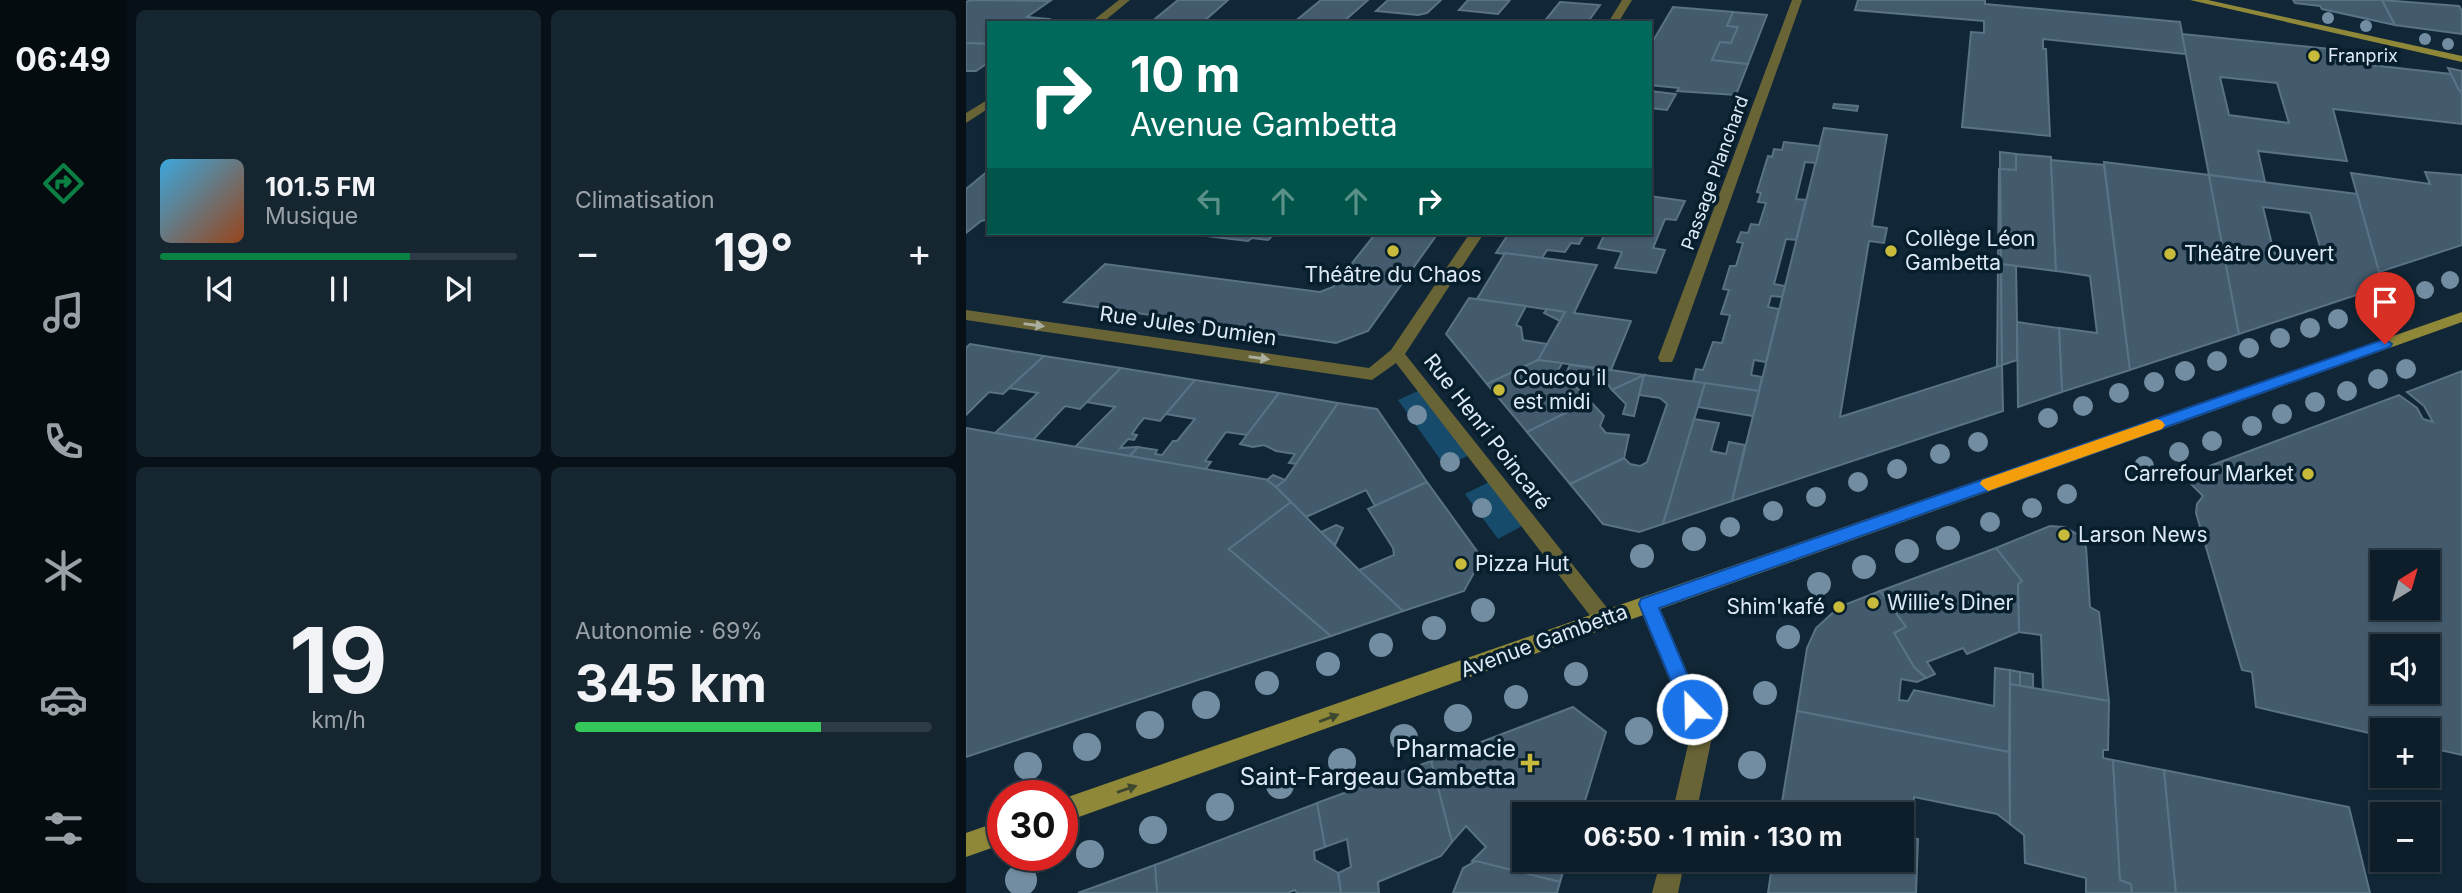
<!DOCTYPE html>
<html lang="fr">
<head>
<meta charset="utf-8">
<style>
  :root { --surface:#0d1d29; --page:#162631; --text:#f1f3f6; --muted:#9aa2a8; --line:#2d3b46; --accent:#0b8043 }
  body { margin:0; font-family:Inter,sans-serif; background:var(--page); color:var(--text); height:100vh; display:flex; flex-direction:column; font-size:26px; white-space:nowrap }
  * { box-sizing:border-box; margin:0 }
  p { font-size:23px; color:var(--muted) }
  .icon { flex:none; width:38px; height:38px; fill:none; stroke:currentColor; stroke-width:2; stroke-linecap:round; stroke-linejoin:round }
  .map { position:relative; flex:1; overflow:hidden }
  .side { display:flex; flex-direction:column; gap:10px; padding:10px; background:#071017; width:840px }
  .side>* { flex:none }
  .hud { position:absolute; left:21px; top:21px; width:665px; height:214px; border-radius:0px; box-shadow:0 2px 5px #0004,0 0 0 2px var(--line); background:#00695c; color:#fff; overflow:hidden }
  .needle { width:46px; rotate:37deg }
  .tools { position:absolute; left:1404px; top:550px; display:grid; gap:14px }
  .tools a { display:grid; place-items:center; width:70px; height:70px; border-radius:0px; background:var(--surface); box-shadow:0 2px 5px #0004,0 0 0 2px var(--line); font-size:35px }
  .speed { position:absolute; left:21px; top:780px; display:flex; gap:14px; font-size:35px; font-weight:700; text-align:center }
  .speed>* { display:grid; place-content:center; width:91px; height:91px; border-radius:50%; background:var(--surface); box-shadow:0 2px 5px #0004,0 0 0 2px var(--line); line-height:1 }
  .speed .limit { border:10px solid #d22; background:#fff; color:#111 }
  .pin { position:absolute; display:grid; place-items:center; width:60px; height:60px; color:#fff; margin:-72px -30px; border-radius:50% 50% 50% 0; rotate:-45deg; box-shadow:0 0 7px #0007 }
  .pin .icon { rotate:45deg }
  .me { position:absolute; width:77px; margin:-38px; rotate:337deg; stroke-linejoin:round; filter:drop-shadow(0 0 5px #0008) }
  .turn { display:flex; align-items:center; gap:24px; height:147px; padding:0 28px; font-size:32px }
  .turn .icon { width:91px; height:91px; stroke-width:2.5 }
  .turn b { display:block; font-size:49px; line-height:60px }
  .lanes { display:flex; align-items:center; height:66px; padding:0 28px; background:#0003; justify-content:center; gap:35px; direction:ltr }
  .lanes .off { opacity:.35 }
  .big { font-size:52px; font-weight:700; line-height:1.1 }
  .side .card { flex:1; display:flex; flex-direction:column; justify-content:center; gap:10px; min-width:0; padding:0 24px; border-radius:10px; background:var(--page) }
  .side .dial { align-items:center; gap:0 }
  .dial b { font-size:91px; line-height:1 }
  .song { display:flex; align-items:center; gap:21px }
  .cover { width:84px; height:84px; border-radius:10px; background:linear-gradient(135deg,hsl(200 70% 55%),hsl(20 70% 35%)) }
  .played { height:7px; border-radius:4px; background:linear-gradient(90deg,var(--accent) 70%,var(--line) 70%) }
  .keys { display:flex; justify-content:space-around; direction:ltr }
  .heat { display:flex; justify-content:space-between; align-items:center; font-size:38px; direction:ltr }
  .charge { height:10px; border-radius:5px; background:linear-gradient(90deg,#34c759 69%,var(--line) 0) }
  .side .tiles { flex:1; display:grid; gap:10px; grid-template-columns:repeat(2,1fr) }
  .trip { position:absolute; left:546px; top:802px; width:402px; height:70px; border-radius:0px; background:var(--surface); box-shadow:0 2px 5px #0004,0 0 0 2px var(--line); font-weight:700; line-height:70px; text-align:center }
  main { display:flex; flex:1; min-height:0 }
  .tab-bar { display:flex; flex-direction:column; width:126px; justify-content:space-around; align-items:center; background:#050c10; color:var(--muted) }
  .tab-bar .icon { width:49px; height:49px }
  .tab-bar .on { color:var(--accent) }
  .tab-bar b { font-size:32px; color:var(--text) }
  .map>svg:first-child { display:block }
  .green { fill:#174b6b }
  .building { fill:#435b6d; stroke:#597284; stroke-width:2; fill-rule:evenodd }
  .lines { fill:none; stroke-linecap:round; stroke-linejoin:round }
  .lane { fill:#696436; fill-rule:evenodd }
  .street { fill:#696436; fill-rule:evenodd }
  .secondary { fill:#908839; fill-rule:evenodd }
  .tree { fill:#728da1 }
  .oneway { fill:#a9ae9f }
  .oneway2 { fill:#3e4831 }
  .route { fill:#1a73e8; stroke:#114b97; stroke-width:2 }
  .slow { fill:#f59e0b }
  .poi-dot { fill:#c8bb3b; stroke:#071e2c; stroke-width:2.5 }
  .labels { text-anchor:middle; stroke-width:7; stroke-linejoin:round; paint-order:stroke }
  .far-poi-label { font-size:18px; fill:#ddeaf5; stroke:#071e2c; text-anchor:start }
  .far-street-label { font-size:18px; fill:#ddeaf5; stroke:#071e2c }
  .poi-label { font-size:21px; fill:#ddeaf5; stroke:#071e2c; text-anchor:start }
  .street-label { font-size:21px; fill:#ddeaf5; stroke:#071e2c }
  .near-poi-label { font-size:24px; fill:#ddeaf5; stroke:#071e2c; text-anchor:end }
</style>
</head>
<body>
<main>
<nav class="tab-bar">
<b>06:49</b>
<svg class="icon on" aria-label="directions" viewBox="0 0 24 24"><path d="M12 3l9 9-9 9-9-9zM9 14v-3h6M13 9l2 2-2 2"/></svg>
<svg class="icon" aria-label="music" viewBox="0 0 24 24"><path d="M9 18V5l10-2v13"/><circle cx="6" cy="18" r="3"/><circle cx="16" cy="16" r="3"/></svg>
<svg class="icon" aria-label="phone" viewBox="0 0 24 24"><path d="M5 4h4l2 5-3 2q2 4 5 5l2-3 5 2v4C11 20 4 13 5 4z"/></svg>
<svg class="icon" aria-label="climate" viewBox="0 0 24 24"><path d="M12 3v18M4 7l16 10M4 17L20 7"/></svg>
<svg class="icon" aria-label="car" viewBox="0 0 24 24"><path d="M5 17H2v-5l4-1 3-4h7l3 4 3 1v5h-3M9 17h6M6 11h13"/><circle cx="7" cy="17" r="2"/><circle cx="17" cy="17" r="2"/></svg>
<svg class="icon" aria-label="filters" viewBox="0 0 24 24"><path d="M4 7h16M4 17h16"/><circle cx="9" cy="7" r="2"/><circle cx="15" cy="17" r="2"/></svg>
</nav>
<section class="side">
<div class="tiles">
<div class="card">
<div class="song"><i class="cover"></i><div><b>101.5 FM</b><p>Musique</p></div></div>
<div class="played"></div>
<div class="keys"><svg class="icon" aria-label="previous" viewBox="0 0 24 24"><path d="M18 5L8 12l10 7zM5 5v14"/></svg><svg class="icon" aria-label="pause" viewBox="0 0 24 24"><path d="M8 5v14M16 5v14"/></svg><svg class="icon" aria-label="next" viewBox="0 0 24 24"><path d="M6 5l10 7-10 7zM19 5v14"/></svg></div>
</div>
<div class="card"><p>Climatisation</p>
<div class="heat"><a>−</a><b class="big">19°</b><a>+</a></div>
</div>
<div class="card dial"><b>19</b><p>km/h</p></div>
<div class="card"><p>Autonomie · 69%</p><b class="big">345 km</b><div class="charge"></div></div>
</div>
</section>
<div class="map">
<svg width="1496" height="893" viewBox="0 0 1496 893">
  <rect width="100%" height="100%" fill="#112737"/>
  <g class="green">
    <polygon points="452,391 502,456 479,466 432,400"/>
    <polygon points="523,482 556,526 532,539 499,494"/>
  </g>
  <g class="building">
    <polygon points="4,0 84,1 61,17 83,19 78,23 23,23 23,44 0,43 0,2"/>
    <polygon points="212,0 262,0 236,23 184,23"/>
    <polygon points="355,0 402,0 376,23 327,23"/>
    <polygon points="422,0 475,0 461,13 452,15 410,11"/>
    <polygon points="502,0 544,0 532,14 493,10"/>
    <polygon points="892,0 1019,0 1019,4 1214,22 1220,54 1077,39 1077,49 1080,49 1084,136 996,127 1005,32 1018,33 1018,21 889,10"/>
    <polygon points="1327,0 1416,0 1429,25 1356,9 1354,6 1329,3"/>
    <polygon points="1416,0 1493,6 1496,11 1496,34 1429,25"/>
    <polygon points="594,2 634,5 621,23 577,23"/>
    <polygon points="707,7 767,12 761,26 772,27 765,43 754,42 746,60 782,64 770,95 711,91 713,88 684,85 684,46"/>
    <polygon points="767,12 801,15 782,64 746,60 754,42 765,43 772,27 761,26"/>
    <path d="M 1216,34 L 1374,50 L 1378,62 L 1485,74 L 1496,95 L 1496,124 L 1367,109 L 1381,161 L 1292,151 L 1299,182 L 1243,175 ZM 1254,77 L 1311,83 L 1323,123 L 1263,115 Z"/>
    <polygon points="0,43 23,44 23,62 10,71 0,71"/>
    <polygon points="1482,68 1496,71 1496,91 1493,90"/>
    <polygon points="684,91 710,94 701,110 684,108"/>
    <polygon points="868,104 892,106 891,111 867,108"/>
    <polygon points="858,128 921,135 906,226 921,228 918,243 903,241 874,417 1036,365 1037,411 766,501"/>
    <polygon points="818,142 854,146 850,163 839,162 830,199 840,200 830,240 820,239 808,284 819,286 816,297 805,296 802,307 813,309 800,362 788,360 785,375 796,377 793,391 727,382 730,369 737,370 747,342 756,343 764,315 755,314 763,290 757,289 764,266 770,266 777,243 771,242 775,232 782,233 785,224 793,225 800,203 792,202 795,193 791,192 802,156 806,157 808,149 816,150"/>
    <polygon points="1034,152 1050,154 1050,170 1034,169"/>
    <polygon points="1050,154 1085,157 1090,271 1035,264 1034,169 1050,170"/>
    <polygon points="1085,160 1138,165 1164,370 1096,392 1093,328 1131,333 1124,276 1090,271"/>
    <polygon points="1138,162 1243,175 1273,334 1164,370"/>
    <polygon points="1033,169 1034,169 1035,264 1032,264"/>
    <polygon points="23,170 23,219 15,221 0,233 0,189"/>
    <polygon points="1459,172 1496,175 1496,245 1413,272 1385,173 1464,184"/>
    <path d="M 1243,175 L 1391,194 L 1417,286 L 1273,334 ZM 1297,207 L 1344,213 L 1358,260 L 1308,253 Z"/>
    <polygon points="684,196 719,201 710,220 699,219 687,248 699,250 690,273 649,268 656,252 632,248 639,233 684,233"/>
    <polygon points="215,233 309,233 302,240 286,238 282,241"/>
    <polygon points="410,233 470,236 402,331 370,343 98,302 139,264 354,292 367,287"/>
    <polygon points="543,233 619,233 613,244 605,243 599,252 581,250 576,258 530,253"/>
    <polygon points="539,253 631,265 608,313 665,321 645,370 572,360 599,312 511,299"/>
    <polygon points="1032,264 1035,264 1036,365 1031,367"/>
    <polygon points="1035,264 1050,266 1051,322 1051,360 1036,365"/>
    <polygon points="503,298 560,306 550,325 555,327 557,340 581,344 572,360 521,384 480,334"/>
    <polygon points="581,309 599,312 594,321 578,313"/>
    <polygon points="1051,322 1093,328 1096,392 1052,407"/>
    <polygon points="4,344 40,350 78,356 37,394 23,392 0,415 0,348"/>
    <polygon points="78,356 155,368 114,409 99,406 67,440 29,433 72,393 43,388"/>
    <polygon points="572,360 596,363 588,378 596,385 610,387 624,401 561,432 521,384"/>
    <polygon points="604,365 645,370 678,375 646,390 635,375 628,374 615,381 600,379 598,377"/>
    <polygon points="155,368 229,380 194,421 178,418 173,424 166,434 171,435 168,440 162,439 154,448 172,447 164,456 109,447 149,407 121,402"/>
    <path d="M 1496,371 L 1496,755 L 1461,747 L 1461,730 L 1416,730 L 1416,736 L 1290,707 L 1286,672 L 1276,670 L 1230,513 L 1231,504 L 1237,496 L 1217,476 L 1433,395 L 1451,408 L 1457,419 L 1467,422 L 1458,406 L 1441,392 ZM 1416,562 L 1461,562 L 1461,607 L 1416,607 ZM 1416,646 L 1461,646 L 1461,691 L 1416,691 Z"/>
    <polygon points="678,375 668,416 657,414 660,404 646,390"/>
    <polygon points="678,375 739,383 697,524 673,532 637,524 604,484 658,458 664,464 674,466 681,462 701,404 694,398 673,395"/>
    <polygon points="229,380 313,393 281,435 260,432 239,461 245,462 239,470 164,456 172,447 191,450 189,454 196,455 207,441 211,441 229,419 200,414"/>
    <polygon points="739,383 793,391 787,416 732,407"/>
    <polygon points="313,393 372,403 330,464 323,463 329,454 310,451 298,445 287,447 274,444"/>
    <polygon points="624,401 638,416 634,426 640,433 663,435 658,458 604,484 561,432"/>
    <polygon points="372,403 411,409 461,482 409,506 400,490 340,517 310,487 319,480"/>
    <polygon points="728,419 753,423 745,451 760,454 763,442 779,445 766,501 697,524"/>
    <polygon points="0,428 303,480 325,502 263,549 365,636 0,757"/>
    <polygon points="307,475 319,480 310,487 301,480"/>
    <polygon points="461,482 516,558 498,591 437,611 393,570 428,555 427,548 402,509"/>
    <polygon points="325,502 393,570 437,611 365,636 263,549"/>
    <polygon points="370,525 377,528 369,545 355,532"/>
    <polygon points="1084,526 1098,527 1113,535 1120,547 1124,607 1133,612 1143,701 1077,690 1075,635 1053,632 1052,584 1056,581 1030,548"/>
    <polygon points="1030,548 1056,581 1052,584 1053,632 1001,654 997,648 961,662 969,674 960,678 948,667 928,633 940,627 914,591"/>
    <polygon points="914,591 940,627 928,633 948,667 960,678 951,682 935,679 933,700 942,701 948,690 1028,706 1029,668 1044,670 1043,752 831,711 841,648 850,628 873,607"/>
    <polygon points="1044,670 1054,672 1054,686 1044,684"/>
    <polygon points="1054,672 1067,674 1067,688 1054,686"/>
    <polygon points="1044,684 1143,701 1142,750 1137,750 1137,758 1147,760 1154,880 1165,884 1166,893 1120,893 1120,878 1059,863 1058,835 1044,824"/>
    <polygon points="607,707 640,732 615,814 558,814 558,859 601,859 594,882 506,861 520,847 500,826 486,842 465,761"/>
    <polygon points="831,711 1043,752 1044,824 1031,814 948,797 946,838 952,839 950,893 802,893 807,859 936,859 936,814 814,814"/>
    <polygon points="1147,760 1198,770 1210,893 1166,893 1165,884 1154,880"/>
    <polygon points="465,761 486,842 475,856 412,882 413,893 375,893 372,873 385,867 381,839 359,847 351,803"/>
    <polygon points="1198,770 1383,807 1404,893 1210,893"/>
    <polygon points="351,803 359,847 348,851 349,860 372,873 375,893 331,893 329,890 321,893 191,893 189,865"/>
    <polygon points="510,861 594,882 591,893 487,893 497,868"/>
    <polygon points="189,865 191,893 112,893"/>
  </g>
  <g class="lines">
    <polygon class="lane" points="826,0 836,0 708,358 706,362 694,362 692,358"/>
    <g class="street">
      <polygon points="153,0 164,0 136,23 124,23"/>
      <polygon points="656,0 666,0 652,23 642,23"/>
      <polygon points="23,99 23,108 0,123 0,113"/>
      <polygon points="504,233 518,233 439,354 646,614 649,620 646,626 639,629 632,626 430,363 406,380 0,320 0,310 403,368 425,350"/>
      <polygon points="682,595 689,598 692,604 747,732 730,814 706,814 725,732 672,604 675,598"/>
      <polygon points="695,859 719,859 712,893 686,893"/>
    </g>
    <g class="secondary">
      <polygon points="1224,0 1242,0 1496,56 1496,62"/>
      <polygon points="1496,312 1496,322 96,823 96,799"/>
      <polygon points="37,820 37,844 0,857 0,833"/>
    </g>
  </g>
  <g class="tree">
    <circle cx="1362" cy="18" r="6"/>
    <circle cx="1400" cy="26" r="6"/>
    <circle cx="1459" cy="39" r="6"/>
    <circle cx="1482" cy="44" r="6"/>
    <circle cx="1484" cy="280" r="9"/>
    <circle cx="1459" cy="290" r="9"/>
    <circle cx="1428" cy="301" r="9"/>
    <circle cx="1404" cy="308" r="9"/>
    <circle cx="1372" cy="319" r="10"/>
    <circle cx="1344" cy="328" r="10"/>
    <circle cx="1314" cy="338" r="10"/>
    <circle cx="1283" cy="348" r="10"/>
    <circle cx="1251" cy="361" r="10"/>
    <circle cx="1440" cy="369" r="10"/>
    <circle cx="1219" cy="371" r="10"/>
    <circle cx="1412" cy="379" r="10"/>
    <circle cx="1188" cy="382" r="10"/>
    <circle cx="1381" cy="391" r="10"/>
    <circle cx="1153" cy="393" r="10"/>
    <circle cx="1349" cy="402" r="10"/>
    <circle cx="1117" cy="406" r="10"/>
    <circle cx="1316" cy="414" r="10"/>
    <circle cx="451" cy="415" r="10"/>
    <circle cx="1082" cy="418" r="10"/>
    <circle cx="1286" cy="426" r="10"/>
    <circle cx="1246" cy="441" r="10"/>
    <circle cx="1012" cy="442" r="10"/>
    <circle cx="1213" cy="452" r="10"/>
    <circle cx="974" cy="454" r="10"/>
    <circle cx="484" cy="462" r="10"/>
    <circle cx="1178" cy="466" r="10"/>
    <circle cx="931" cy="469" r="10"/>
    <circle cx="892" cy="482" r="10"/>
    <circle cx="1101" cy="494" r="10"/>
    <circle cx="850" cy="497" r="10"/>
    <circle cx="516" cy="508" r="10"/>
    <circle cx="1066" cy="508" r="10"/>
    <circle cx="807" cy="511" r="10"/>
    <circle cx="1024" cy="522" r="10"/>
    <circle cx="764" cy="527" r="10"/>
    <circle cx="982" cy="538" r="12"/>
    <circle cx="728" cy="539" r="12"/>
    <circle cx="941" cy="551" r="12"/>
    <circle cx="676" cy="556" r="12"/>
    <circle cx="898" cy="567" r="12"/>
    <circle cx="853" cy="584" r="12"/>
    <circle cx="517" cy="610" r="12"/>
    <circle cx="468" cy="628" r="12"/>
    <circle cx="822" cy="637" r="12"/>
    <circle cx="415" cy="645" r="12"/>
    <circle cx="362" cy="664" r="12"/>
    <circle cx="610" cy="674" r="12"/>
    <circle cx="301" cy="683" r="12"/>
    <circle cx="799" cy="693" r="12"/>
    <circle cx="550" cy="697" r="12"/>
    <circle cx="240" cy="705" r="14"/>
    <circle cx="492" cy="718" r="14"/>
    <circle cx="184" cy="725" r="14"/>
    <circle cx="673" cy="731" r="14"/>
    <circle cx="438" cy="738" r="14"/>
    <circle cx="121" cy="747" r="14"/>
    <circle cx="376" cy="762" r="14"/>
    <circle cx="786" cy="765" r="14"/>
    <circle cx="62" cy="766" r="14"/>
    <circle cx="314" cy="785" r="14"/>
    <circle cx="254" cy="807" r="14"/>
    <circle cx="187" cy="830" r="14"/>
    <circle cx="124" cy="854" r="14"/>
    <circle cx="55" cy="880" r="16"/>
  </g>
  <defs><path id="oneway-solid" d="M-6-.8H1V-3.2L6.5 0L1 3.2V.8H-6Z" transform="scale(1.75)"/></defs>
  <g class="oneway">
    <use href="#oneway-solid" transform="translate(68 325) rotate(8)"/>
    <use href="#oneway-solid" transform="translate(293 358) rotate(8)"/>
  </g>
  <g class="oneway2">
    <use href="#oneway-solid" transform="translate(363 718) rotate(-20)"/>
    <use href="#oneway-solid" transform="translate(161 789) rotate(-19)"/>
  </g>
  <polygon class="route" points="1419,339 1426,344 1424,347 693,608 736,709 733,715 726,718 719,715 673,604 675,599"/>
  <polygon class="slow" points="1191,419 1196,421 1199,425 1196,429 1022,491 1014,484 1016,480"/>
  <g class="poi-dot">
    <circle cx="1348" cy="56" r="7"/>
    <circle cx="427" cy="251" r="7"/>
    <circle cx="925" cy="251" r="7"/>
    <circle cx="1204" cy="254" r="7"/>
    <circle cx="533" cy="390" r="7"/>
    <circle cx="1342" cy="474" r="7"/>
    <circle cx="1098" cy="535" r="7"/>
    <circle cx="495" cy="564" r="7"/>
    <circle cx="907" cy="603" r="7"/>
    <circle cx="873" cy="607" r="7"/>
    <path d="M560.5 752.5h7v7h7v7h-7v7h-7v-7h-7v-7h7z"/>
  </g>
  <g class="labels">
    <g class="far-poi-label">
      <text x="1362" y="62">Franprix</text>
    </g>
    <g class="far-street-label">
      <text transform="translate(749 173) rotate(-70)" y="6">Passage Planchard</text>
    </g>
    <g class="poi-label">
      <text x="939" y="246">Collège Léon<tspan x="939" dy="24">Gambetta</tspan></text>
      <text x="1218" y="261">Théâtre Ouvert</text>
      <text x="427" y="282" text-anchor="middle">Théâtre du Chaos</text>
      <text x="547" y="385">Coucou il<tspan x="547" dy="24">est midi</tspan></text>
      <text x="1328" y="481" text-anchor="end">Carrefour Market</text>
      <text x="1112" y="542">Larson News</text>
      <text x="509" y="571">Pizza Hut</text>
      <text x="921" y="610">Willie’s Diner</text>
      <text x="859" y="614" text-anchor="end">Shim'kafé</text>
    </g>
    <g class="street-label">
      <text transform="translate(222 326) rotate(8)" y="7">Rue Jules Dumien</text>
      <text transform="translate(521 432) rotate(52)" y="7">Rue Henri Poincaré</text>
      <text transform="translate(578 641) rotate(-20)" y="7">Avenue Gambetta</text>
    </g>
    <g class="near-poi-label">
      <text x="550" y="757">Pharmacie<tspan x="550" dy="28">Saint-Fargeau Gambetta</tspan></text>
    </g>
  </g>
</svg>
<div class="tools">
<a><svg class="needle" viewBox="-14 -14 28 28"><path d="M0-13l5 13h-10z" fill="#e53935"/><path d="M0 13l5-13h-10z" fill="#9aa2a8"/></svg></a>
<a><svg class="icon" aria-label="sound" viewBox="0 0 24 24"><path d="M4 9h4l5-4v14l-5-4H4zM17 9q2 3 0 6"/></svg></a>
<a>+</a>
<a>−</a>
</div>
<div class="speed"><div class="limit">30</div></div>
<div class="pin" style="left:1419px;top:344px;background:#d93025"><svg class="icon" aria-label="arrive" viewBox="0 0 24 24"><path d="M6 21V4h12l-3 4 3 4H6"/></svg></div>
<svg class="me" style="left:726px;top:709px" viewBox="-20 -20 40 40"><circle r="17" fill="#1a73e8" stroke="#fff" stroke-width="3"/><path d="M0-11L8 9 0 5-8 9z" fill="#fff"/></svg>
<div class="trip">06:50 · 1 min · 130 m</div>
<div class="hud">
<div class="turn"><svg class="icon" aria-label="right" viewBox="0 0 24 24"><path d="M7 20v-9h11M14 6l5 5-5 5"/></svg><div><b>10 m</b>Avenue Gambetta</div></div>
<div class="lanes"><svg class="icon off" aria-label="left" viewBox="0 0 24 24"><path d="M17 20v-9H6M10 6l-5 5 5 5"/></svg><svg class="icon off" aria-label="ahead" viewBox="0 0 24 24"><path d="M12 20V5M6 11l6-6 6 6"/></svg><svg class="icon off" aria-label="ahead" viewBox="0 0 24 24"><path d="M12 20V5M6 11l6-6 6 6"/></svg><svg class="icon" aria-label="right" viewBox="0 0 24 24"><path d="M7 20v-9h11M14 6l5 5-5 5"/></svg></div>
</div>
</div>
</main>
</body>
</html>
